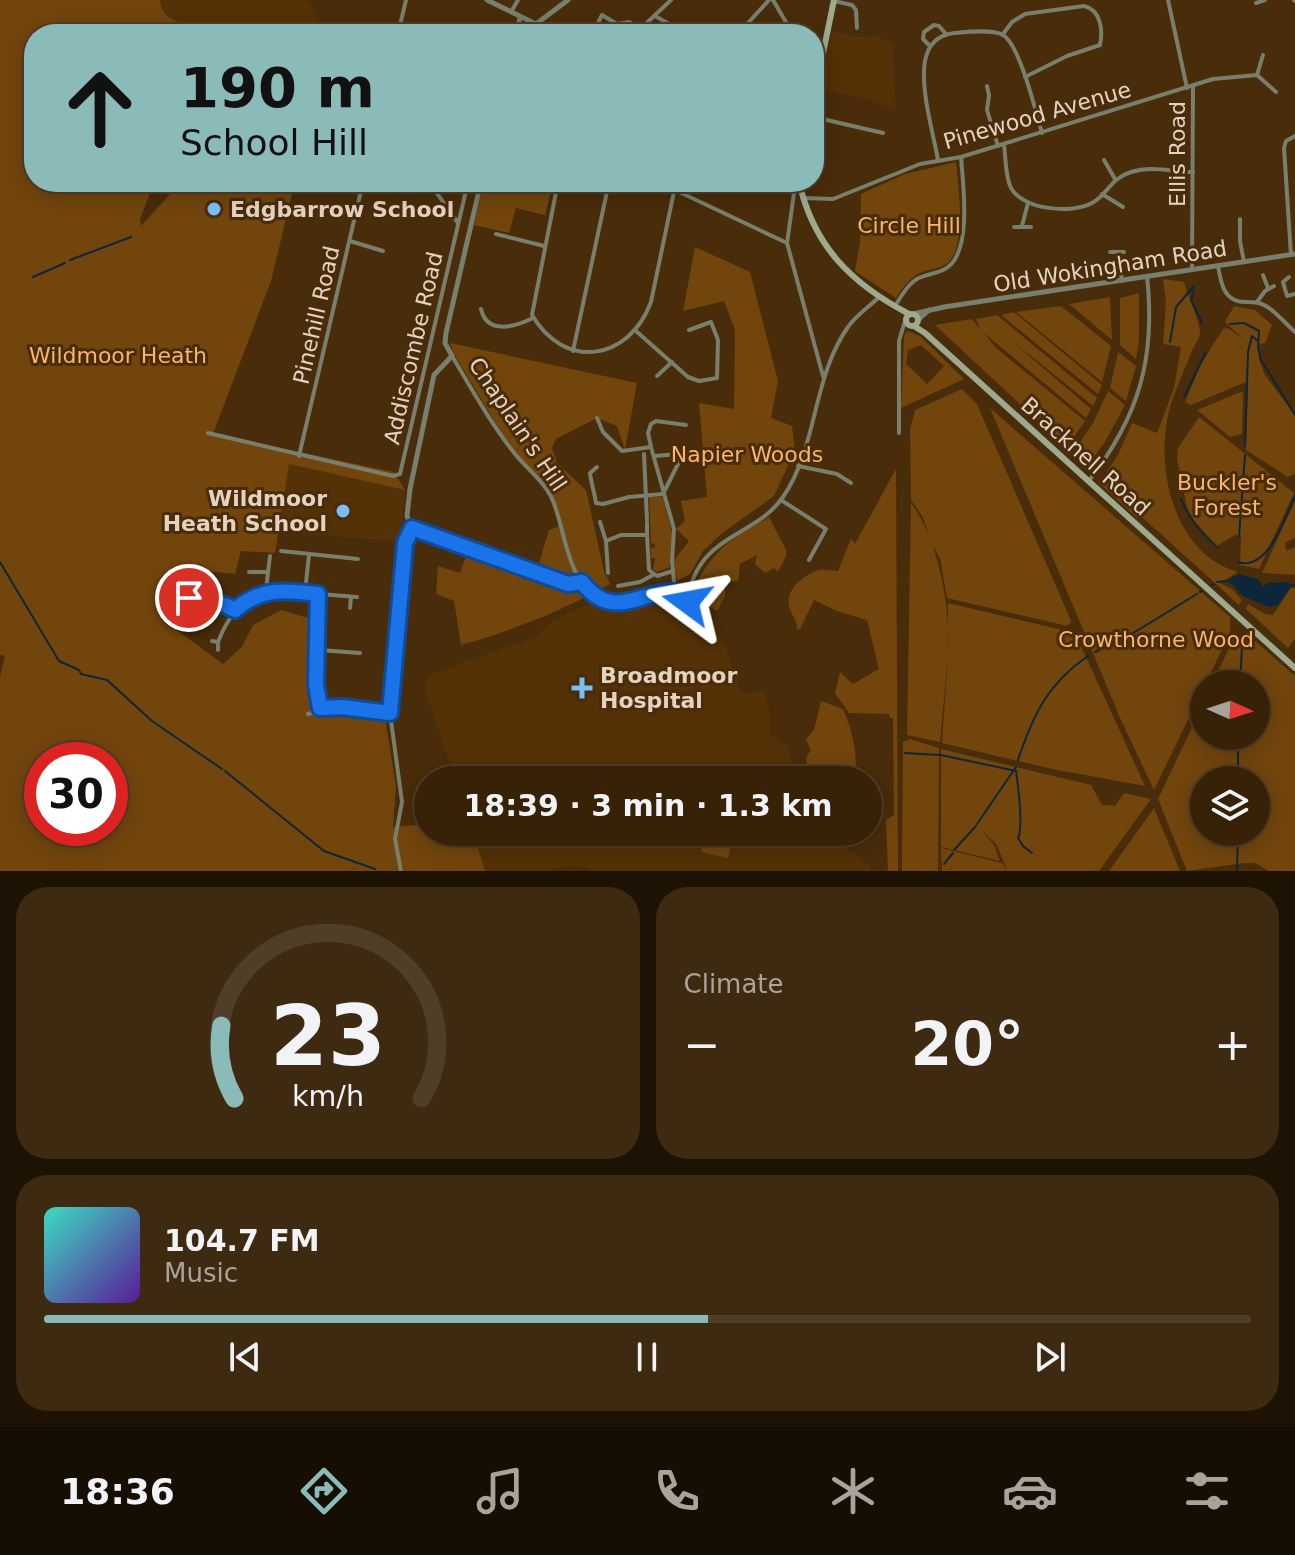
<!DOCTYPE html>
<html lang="en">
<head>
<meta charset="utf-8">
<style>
  :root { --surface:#372107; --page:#3e2911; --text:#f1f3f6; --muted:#aaa39b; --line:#513e28; --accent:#8bbbb9 }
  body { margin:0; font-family:"DejaVu Sans",sans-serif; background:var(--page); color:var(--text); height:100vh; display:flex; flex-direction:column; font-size:30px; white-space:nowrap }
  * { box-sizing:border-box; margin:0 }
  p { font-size:26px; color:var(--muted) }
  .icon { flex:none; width:44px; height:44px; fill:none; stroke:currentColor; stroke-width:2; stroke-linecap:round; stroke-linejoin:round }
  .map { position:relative; height:871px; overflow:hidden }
  .panel { display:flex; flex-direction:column; gap:16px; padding:16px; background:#1e1204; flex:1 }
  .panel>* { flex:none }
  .top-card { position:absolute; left:24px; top:24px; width:800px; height:168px; border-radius:32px; box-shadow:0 4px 20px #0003,0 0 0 2px var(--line); background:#8bbbb9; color:#111; overflow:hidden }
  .needle { width:52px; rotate:93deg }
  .controls { position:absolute; left:1190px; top:670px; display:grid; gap:16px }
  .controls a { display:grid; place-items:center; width:80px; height:80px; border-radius:50%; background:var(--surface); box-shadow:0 4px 20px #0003,0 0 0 2px var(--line); font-size:40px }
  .speed { position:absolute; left:24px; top:742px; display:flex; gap:16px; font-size:40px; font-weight:700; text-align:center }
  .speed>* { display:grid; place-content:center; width:104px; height:104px; border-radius:50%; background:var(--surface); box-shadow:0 4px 20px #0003,0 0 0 2px var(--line); line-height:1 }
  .speed .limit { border:12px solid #d22; background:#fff; color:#111 }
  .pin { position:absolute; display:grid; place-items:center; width:68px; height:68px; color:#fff; margin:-34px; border:4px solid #fff; border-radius:50%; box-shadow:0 2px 8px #0007 }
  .me { position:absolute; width:88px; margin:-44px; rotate:283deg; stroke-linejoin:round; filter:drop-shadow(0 0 6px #0008) }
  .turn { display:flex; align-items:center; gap:28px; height:168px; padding:0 24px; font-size:36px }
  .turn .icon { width:104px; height:104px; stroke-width:2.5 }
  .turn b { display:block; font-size:56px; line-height:68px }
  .big { font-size:60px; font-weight:600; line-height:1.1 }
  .panel .tile { flex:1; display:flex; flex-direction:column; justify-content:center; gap:12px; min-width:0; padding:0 28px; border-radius:32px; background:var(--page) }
  .panel .dial { align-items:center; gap:0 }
  .dial svg { height:208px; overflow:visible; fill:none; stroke:var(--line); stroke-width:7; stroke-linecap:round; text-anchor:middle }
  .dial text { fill:var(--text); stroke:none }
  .song { display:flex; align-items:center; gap:24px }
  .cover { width:96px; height:96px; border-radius:12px; background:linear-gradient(135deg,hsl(170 70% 55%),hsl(270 70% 35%)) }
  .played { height:8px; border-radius:4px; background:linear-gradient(90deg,var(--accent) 55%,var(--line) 55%) }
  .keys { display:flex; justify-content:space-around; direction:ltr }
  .heat { display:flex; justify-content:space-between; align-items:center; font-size:44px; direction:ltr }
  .panel .tiles { flex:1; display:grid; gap:16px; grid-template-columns:1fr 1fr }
  .tile:last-child { grid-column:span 2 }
  .trip { position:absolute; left:414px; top:766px; width:468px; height:80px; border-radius:40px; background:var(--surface); box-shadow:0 4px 20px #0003,0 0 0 2px var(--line); font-weight:600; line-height:80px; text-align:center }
  .menu { display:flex; height:128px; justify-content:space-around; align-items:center; background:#160d03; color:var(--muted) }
  .menu .icon { width:56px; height:56px }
  .menu .current { color:var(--accent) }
  .menu b { font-size:36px; color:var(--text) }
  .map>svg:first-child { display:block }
  .built { fill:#543106 }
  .green { fill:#72450d; fill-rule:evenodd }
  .water { fill:#0d2639 }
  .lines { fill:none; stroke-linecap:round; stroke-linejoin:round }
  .stream { stroke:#0d2639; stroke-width:2 }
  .minor { stroke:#787f6d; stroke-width:4 }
  .tertiary { stroke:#787f6d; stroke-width:5 }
  .secondary { stroke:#9eaa8d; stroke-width:6 }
  .route-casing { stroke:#114b97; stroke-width:20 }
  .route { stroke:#1a73e8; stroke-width:14 }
  .poi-dot { fill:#7abef8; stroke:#492c09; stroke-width:3 }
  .labels { text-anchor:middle; stroke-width:6; stroke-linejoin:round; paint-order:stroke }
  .street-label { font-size:22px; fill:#e5d2c0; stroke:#492c09 }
  .poi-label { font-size:22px; font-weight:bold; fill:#e5d2c0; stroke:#492c09; text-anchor:start }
  .park-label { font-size:22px; fill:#fab46d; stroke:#492c09 }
</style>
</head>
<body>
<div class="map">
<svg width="1295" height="871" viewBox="0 0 1295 871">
  <rect width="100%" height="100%" fill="#492c09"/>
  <g class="built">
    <polygon points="149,0 308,0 327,34 144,34"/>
    <polygon points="832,32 868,38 869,35 882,37 882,40 893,42 896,111 868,99 820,89"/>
    <polygon points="289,464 405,490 401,542 278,531"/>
    <polygon points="670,597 677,600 693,615 716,619 740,689 746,694 761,691 765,693 769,707 769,734 788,746 789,754 801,780 455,780 425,690 425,682 429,675 538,636 549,624 587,605 636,608"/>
    <polygon points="472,832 831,832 845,838 848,849 868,864 872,871 593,871 582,866 563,866 549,871 485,871"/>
  </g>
  <g class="green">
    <path d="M 0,0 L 160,0 C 161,23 185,20 198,34 L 34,34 L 34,182 L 154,182 L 140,219 L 141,226 L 181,182 L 295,182 L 271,281 L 213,434 L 394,472 L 405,490 L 289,464 L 275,553 L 241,551 L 235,574 L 187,569 L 174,628 L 223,664 L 242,647 L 253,625 L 281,610 L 309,618 L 314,699 L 322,715 L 343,712 L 385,718 L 396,786 L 393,827 L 428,824 L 428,832 L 473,832 L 485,871 L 0,871 L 0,677 L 5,656 L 0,655 ZM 42,760 L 110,760 L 110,828 L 42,828 Z"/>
    <path d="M 956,162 C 958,184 968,250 946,264 C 939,269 929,269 922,272 C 910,277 902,288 896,298 L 855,271 L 860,242 L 861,194 L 905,174 Z"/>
    <polygon points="484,182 553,182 545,215 516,208 509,233 474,225"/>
    <polygon points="695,247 750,272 778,381 771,418 792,426 795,451 774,496 721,534 703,551 690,574 677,581 674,560 689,541 676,529 685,521 681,501 707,497 699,403 734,409 735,330 724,301 683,311"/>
    <path d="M 1163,279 L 1184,282 C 1187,293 1201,324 1200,334 C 1199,339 1194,346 1192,351 C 1185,368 1176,388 1170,407 C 1154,465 1172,553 1238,572 L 1220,583 L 1233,590 L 1242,600 L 1239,605 L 1141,516 L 1137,518 L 1099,483 L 1118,455 L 1132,423 L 1157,433 L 1174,388 L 1181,347 L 1163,344 L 1166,302 Z"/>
    <polygon points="1139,293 1139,341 1136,359 1120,345 1120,298"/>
    <polygon points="1110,297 1112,340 1069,304"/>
    <polygon points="1061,306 1111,346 1102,382 1016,312"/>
    <polygon points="1234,306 1255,310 1272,325 1265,343 1259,344 1259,359 1265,375 1295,415 1295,474 1288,477 1246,450 1248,381 1191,405 1185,402 1201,364 1223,329 1228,328 1244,340 1225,322"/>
    <polygon points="1014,312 1102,385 1098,394 1001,315"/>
    <polygon points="997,315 1097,398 1093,406 1006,336 1091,409 1086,418 984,333 995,347 1085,421 1067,448 935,325 972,319 980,329 976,319"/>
    <path d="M 907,331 L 920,336 L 964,379 L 901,408 L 904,336 ZM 921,345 L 944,366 L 927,384 L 906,364 L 908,350 Z"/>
    <path d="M 450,343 L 637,383 L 625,450 L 617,426 L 597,418 L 556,439 L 552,448 L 557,463 L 586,490 L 604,571 L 610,584 C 562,611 514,630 461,645 L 454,601 L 436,594 L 438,566 L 460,573 L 471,543 L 538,567 L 549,530 L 559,526 L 552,498 L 513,452 L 454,354 Z"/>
    <polygon points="1118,352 1136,366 1126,401 1110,388"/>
    <polygon points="962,389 977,404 1069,616 1071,622 1067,626 947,598 940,558 932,545 923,517 911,500 910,430 915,410"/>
    <polygon points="1108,391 1125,405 1105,442 1087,466 1073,453 1093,423"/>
    <polygon points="1243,391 1242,434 1230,437 1197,410"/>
    <polygon points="990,408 1230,617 1230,633 1154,790 1121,720"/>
    <polygon points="1199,417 1294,493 1259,569 1240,565 1241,536 1235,535 1217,546 1195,522 1187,508 1177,459 1178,448"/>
    <path d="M 896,469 L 898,871 L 888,871 L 886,820 L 894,815 L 893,718 L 890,718 L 889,714 L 849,713 L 835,693 L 840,672 L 853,684 L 879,669 L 867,620 L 837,611 L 814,600 L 800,629 L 797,629 C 797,619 791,615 789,606 C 785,589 805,574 819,570 C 826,569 832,571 838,571 L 851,539 L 855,544 Z"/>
    <polygon points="649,497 663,497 672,533 670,567 657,572 653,569 655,558 651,558 651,548 655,548 655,544 651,543"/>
    <polygon points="1295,501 1295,538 1285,543 1286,551 1295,547 1295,575 1262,573"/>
    <path d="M 911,503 C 938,538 951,608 948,652 L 948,603 L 1075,633 L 1145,786 L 1052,769 L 942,743 L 948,655 L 940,742 L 907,735 Z"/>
    <path d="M 769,517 L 786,550 L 786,556 L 778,572 L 774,568 L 765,573 L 755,564 L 757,555 L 740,564 L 738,581 L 726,582 L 725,596 L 717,611 L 696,600 L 693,588 C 717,546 729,541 769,517 Z"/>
    <polygon points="1291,588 1295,588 1295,639 1288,648 1246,609 1248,604 1265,614 1273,615"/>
    <path d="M 1247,634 L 1295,676 L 1295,871 L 1268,871 L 1256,863 L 1244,863 L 1187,871 L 1158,799 L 1204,702 L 1204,736 L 1256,736 L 1256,684 L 1212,684 L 1235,636 ZM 1204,780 L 1256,780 L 1256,832 L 1204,832 Z"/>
    <path d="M 821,701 L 843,709 C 853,732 858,755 855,780 L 807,780 L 802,774 L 807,767 L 806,758 L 811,750 L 806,739 L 814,730 Z"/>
    <polygon points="910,739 939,748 938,871 902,871 903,742"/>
    <polygon points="941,749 1091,785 1102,805 1115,806 1124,793 1151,799 1099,871 942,871 941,848 1002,863 1007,869 996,844 981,829 994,845 1000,861 941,847"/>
    <polygon points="1154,808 1180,871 1109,871"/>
    <polygon points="705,836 732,842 728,858 701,852"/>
  </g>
  <polygon class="water" points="1239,574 1258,579 1263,587 1267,583 1288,582 1291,587 1278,605 1269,607 1245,597 1240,594 1234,585 1225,581"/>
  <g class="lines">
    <g class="stream">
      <polyline points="70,260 131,237"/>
      <polyline points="33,277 65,263"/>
      <polyline points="1194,291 1191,300 1202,323"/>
      <polyline points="1230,324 1244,323 1259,331 1258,348 1261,360 1295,415"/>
      <polyline points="1170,342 1176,307 1194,286"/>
      <polyline points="1184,397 1206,352"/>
      <polyline points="1245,446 1248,352 1252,336 1258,341"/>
      <path d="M 1181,499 C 1190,520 1201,533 1218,548"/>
      <polyline points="1239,537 1245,455"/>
      <polyline points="0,562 59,661 79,670 81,674 107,680 152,721 222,769"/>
      <path d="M 1238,562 C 1268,572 1285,517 1295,496"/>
      <polyline points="1217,582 1225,581"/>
      <polyline points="1212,585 1214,584"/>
      <polyline points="1290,585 1295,585"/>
      <polyline points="1200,592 1202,591"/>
      <polyline points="1095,652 1135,632 1197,594"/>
      <polyline points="1240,684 1242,646"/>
      <polyline points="1238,736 1238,780"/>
      <polyline points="905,753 939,755"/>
      <path d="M 941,755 L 1016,771 C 1018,786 1024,826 1018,838 L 1023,846 L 1032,853"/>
      <path d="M 1018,760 C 1033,715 1048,683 1088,656"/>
      <polyline points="225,771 324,851 375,869"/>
      <polyline points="977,824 1016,767"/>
      <polyline points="954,850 976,826"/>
      <polyline points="944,864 953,853"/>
      <polyline points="1237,871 1238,832"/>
    </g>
    <g class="minor">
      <polyline points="773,0 793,34"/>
      <polyline points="1168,0 1187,88"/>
      <polyline points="1294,0 1295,1"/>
      <polyline points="834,1 852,5 856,10 857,28"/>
      <polyline points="1256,3 1265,0"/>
      <polyline points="511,12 518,0"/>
      <polyline points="655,16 687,34"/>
      <polyline points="485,31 493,34"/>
      <polyline points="348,34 350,27"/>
      <polyline points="398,34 406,0"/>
      <polyline points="592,34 602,15 617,24 629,22 641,28"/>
      <polyline points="635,34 671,0"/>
      <polyline points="738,34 769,0"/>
      <path d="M 1003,34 L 1012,22 L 1025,14 L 1084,6 C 1101,10 1103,30 1100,45 L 1067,56 L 1025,77"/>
      <polyline points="930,46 923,39 924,32 934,25 939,26 946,34"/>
      <polyline points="1257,75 1263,55"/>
      <polyline points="987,86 989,95 987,110 998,146"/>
      <polyline points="814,117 883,133"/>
      <path d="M 1004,145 C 1006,158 1005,176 1011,188 C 1023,210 1072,214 1092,203 C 1108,195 1109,179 1131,172 C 1153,165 1171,172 1193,172"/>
      <path d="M 938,160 C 933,132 920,89 925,61 C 928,45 938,35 954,33 C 966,32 992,29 1003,35 C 1020,45 1036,113 1042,133"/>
      <polyline points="1104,160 1115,179"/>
      <polyline points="429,182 458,223"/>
      <path d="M 558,182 L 532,315 C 565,371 629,361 651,302 L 676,182"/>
      <polyline points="799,182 795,186 787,243 823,376"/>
      <polyline points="675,190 787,243"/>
      <polyline points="1102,194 1123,207"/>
      <polyline points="803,198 833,199 920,164 961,157 1213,79 1257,75 1276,92"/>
      <polyline points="1240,219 1240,241 1244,262"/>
      <polyline points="1022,226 1028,203"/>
      <polyline points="1014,227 1031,227"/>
      <polyline points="496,234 544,246"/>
      <polyline points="350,241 383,251"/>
      <polyline points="1110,252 1124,252"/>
      <polyline points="1118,252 1122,281"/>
      <polyline points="1291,255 1284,148 1286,141 1295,136"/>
      <path d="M 1218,266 C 1221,284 1224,303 1247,302 C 1254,302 1259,302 1266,306 C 1276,312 1286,324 1295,332"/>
      <polyline points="1192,269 1193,86"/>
      <polyline points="1263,275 1268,288"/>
      <polyline points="1289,277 1283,282 1287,296 1295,294"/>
      <polyline points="1257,302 1265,291 1274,286"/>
      <path d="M 895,306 C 900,298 906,287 914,281 C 924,273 938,275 948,267 C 972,249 963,184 961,157"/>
      <path d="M 481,309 C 487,335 515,327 533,318"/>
      <polyline points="636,331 688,377 699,381 717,378 718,340 711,322 689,330"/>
      <polyline points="573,351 609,182"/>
      <path d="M 452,356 C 471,388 491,424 515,454 C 527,469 546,483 553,501 C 565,529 567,583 600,598 C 634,613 658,581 688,596"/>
      <polyline points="657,376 672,362"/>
      <polyline points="597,418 603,432 622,451 651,447 674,529 672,561 675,591"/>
      <polyline points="208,433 393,476 400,474 468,182"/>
      <polyline points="899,433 899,341 905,321"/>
      <polyline points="651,447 648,433 651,424 656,421 686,425"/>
      <polyline points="644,454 647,520"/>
      <polyline points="299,456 363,182"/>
      <polyline points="655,456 677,454 680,460 664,492"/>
      <polyline points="798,466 837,474 851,483"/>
      <path d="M 597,467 L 590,473 C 590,477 595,495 596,503 L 603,504 L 629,497 L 663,494"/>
      <path d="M 1088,482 C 1139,417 1156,358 1147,276"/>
      <polyline points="781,500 826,529 809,560"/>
      <polyline points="600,522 606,541 608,573"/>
      <polyline points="647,523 647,535"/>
      <polyline points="606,541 621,535 647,535 649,570 657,576 673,571"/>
      <polyline points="281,551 358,559"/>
      <polyline points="249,572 268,572 266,592"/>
      <polyline points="268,572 270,556"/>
      <polyline points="618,586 640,582 653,575"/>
      <polyline points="305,592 309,555"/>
      <polyline points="319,594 357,597"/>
      <polyline points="189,598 225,605 235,610"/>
      <path d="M 687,602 C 697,533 754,539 783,497 C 818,446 812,378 848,327 C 856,315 869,307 879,297"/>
      <polyline points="350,608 351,597"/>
      <path d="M 212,641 L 218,642 C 239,588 267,588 318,594 L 316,684 L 320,708"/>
      <polyline points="218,650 218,642"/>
      <polyline points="319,650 360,653"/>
      <path d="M 308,714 C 335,704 362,710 390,713"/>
      <polyline points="401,871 395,839 402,802 390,713 405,543 412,528 421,529 568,584 582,582"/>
    </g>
    <g class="tertiary">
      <polyline points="487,0 536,24 550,34"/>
      <polyline points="536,24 568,0"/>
      <polyline points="515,34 520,18"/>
      <polyline points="913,314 944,307 1295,254"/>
      <polyline points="918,320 929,310"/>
      <polyline points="412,528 407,516 410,489 434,375 452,356 445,343 446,333 481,182"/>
    </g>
    <g class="secondary">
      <polyline points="814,97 834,0"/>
      <path d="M 799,182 C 814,247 852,284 909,314"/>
      <circle cx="912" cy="320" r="6"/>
      <polyline points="914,326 925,333 1295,668"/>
    </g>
  </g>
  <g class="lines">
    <defs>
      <path id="route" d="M 189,598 L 225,605 L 235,610 C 261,587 286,590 318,594 L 316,684 L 320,708 L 342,707 L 390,713 L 405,543 L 412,528 L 568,584 L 582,582 C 617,629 652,578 688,596 L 687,602"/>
    </defs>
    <use href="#route" class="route-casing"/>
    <use href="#route" class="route"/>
  </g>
  <g class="poi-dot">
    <circle cx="214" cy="209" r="8"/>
    <circle cx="343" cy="511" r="8"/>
    <path d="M578 676h8v8h8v8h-8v8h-8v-8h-8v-8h8z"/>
  </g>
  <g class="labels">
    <g class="street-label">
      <text transform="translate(1037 115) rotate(-16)" y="8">Pinewood Avenue</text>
      <text transform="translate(1177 154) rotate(-90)" y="8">Ellis Road</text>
      <text transform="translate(1110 266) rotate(-9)" y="8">Old Wokingham Road</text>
      <text transform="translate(316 315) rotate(-77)" y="8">Pinehill Road</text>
      <text transform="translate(413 348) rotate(-77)" y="8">Addiscombe Road</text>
      <text transform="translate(518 424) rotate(56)" y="8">Chaplain's Hill</text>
      <text transform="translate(1086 456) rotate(42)" y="8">Bracknell Road</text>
    </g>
    <g class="poi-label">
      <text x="230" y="217">Edgbarrow School</text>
      <text x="327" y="506" text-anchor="end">Wildmoor<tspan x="327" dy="25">Heath School</tspan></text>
      <text x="600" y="683">Broadmoor<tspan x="600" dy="25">Hospital</tspan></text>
    </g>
    <g class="park-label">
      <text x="909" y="233">Circle Hill</text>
      <text x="118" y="363">Wildmoor Heath</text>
      <text x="747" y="462">Napier Woods</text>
      <text x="1227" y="490">Buckler's<tspan x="1227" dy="25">Forest</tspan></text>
      <text x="1156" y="647">Crowthorne Wood</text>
    </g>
  </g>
</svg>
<div class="controls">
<a><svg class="needle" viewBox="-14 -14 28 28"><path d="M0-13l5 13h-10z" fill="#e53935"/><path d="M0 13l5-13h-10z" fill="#aaa39b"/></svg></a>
<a><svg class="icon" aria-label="layers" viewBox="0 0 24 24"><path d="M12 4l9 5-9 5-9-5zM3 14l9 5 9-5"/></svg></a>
</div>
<div class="speed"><div class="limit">30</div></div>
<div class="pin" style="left:189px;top:598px;background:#d93025"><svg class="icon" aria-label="arrive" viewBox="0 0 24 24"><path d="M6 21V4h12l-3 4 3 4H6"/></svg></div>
<svg class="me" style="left:687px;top:602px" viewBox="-20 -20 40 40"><path d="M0-17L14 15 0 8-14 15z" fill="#1a73e8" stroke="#fff" stroke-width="4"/></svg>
<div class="trip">18:39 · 3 min · 1.3 km</div>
<div class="top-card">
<div class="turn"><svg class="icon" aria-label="ahead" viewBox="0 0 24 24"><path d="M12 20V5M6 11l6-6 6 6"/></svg><div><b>190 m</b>School Hill</div></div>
</div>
</div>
<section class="panel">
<div class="tiles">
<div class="tile dial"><svg viewBox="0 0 100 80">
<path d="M14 69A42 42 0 1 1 86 69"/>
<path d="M14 69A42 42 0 0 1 9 41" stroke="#8bbbb9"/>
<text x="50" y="56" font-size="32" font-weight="700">23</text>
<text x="50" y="72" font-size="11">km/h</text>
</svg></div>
<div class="tile"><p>Climate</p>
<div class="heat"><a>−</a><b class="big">20°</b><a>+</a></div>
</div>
<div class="tile">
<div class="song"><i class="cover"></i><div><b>104.7 FM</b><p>Music</p></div></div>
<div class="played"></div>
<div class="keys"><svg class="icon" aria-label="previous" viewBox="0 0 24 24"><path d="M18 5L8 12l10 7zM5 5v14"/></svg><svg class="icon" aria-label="pause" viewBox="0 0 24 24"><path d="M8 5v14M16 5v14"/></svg><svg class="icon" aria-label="next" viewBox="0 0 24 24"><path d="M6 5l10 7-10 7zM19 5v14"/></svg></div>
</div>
</div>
</section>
<nav class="menu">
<b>18:36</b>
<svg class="icon current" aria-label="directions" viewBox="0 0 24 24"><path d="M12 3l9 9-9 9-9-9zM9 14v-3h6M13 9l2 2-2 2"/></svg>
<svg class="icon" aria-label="music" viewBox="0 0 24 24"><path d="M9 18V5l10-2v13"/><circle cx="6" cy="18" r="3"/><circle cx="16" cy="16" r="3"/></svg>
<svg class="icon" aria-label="phone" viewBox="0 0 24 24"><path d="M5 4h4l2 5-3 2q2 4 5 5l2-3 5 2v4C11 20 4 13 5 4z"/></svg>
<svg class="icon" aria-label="climate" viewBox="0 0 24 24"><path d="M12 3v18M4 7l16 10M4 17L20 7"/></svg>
<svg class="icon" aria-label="car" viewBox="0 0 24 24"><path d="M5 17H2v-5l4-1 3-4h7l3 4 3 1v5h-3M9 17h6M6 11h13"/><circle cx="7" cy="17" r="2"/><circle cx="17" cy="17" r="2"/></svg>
<svg class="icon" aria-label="filters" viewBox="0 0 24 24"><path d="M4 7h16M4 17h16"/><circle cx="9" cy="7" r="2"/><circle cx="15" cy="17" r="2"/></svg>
</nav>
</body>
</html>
